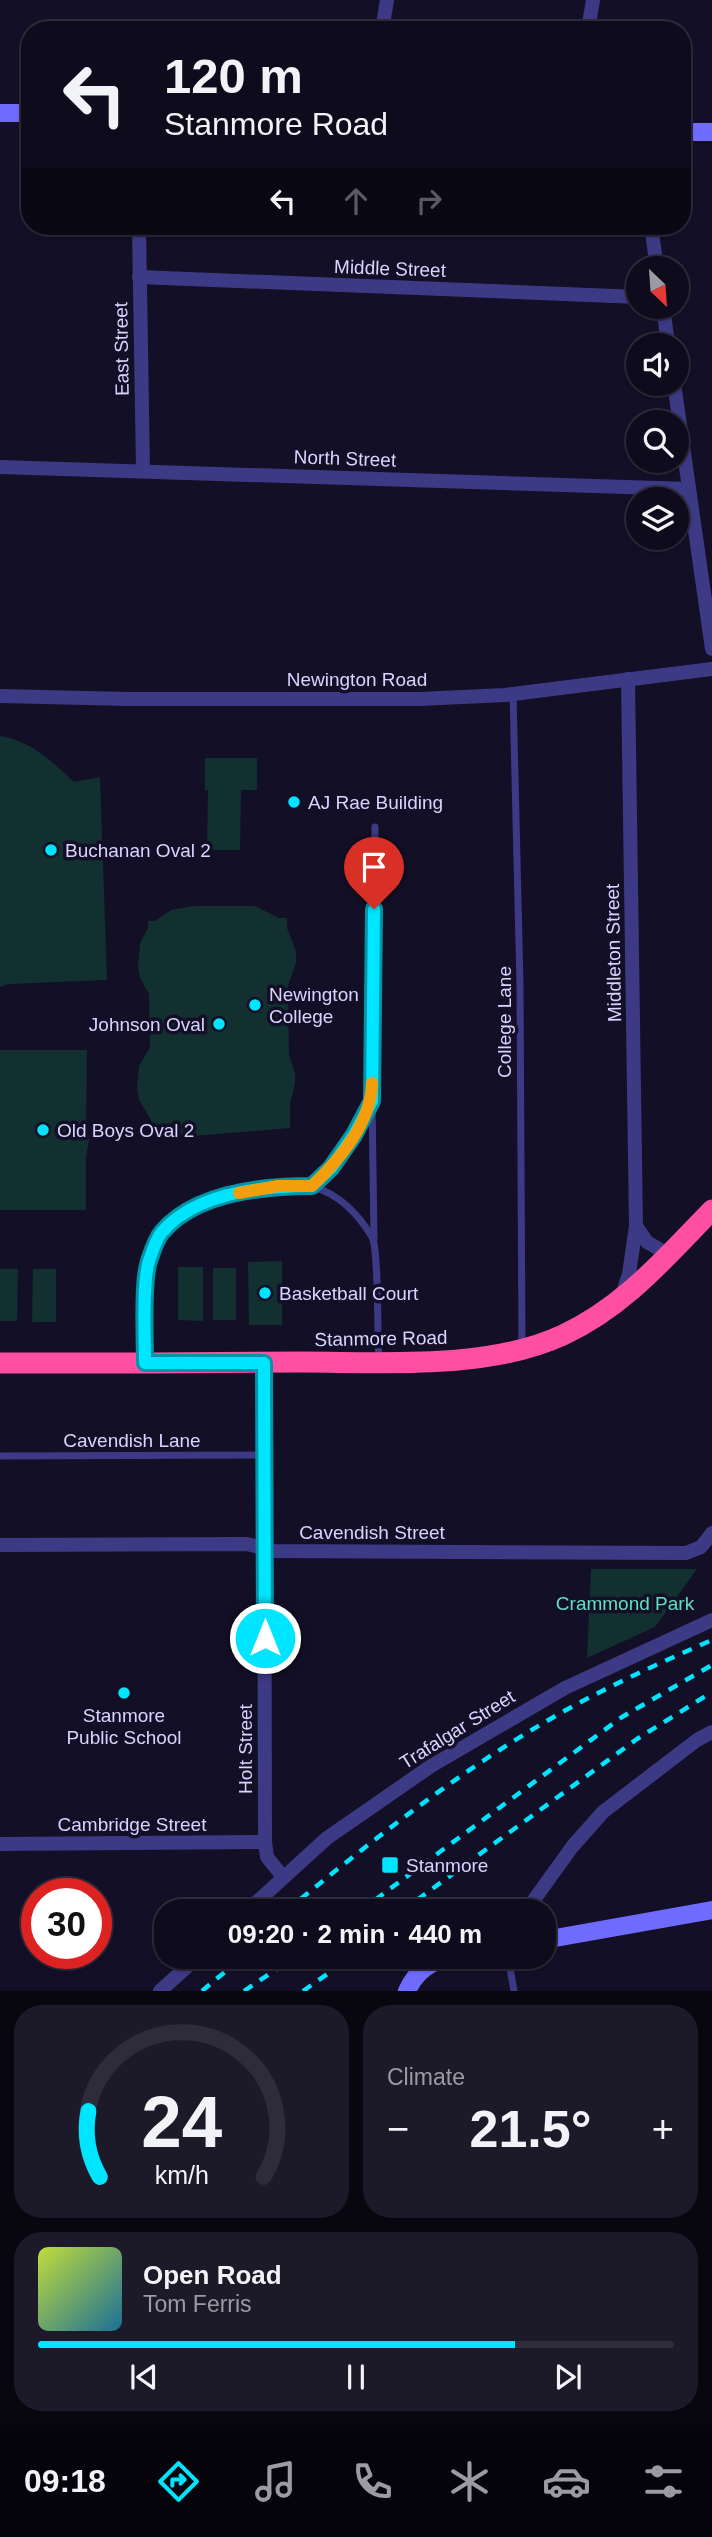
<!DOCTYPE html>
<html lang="en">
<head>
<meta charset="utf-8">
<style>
  :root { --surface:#0e0b1c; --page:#1c1929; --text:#f1f3f6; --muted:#9b9ba3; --line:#2e2b3b; --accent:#00e5ff }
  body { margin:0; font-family:Helvetica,sans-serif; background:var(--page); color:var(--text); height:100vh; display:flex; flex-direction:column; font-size:26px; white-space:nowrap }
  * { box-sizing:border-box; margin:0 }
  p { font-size:23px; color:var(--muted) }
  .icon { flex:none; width:38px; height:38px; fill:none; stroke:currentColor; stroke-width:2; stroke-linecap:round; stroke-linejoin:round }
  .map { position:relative; height:1991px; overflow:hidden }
  .side { display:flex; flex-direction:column; gap:14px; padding:14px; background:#08060f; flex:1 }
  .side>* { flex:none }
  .guide { position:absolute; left:21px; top:21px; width:670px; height:214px; border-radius:28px; box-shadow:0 2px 5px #0004,0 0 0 2px var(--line); background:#0e0b1c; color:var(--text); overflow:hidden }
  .needle { width:46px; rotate:155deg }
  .fabs { position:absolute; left:626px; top:256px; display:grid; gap:14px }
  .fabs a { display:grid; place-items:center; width:63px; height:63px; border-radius:50%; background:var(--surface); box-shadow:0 2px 5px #0004,0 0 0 2px var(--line); font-size:35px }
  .speed { position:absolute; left:21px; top:1878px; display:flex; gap:14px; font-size:35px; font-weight:700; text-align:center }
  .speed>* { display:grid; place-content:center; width:91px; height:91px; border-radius:50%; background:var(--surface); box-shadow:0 2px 5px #0004,0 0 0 2px var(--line); line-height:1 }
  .speed .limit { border:10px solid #d22; background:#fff; color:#111 }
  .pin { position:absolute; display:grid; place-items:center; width:60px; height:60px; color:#fff; margin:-72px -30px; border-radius:50% 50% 50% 0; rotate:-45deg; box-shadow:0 0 7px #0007 }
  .pin .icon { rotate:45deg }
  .me { position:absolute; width:77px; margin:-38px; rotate:0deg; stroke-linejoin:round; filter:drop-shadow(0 0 5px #0008) }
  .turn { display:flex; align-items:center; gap:24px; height:147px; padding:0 28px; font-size:32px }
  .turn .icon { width:91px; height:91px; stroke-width:2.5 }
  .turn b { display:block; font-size:49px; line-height:60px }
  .lanes { display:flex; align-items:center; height:66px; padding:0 28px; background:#0003; justify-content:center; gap:35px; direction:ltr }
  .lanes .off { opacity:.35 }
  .big { font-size:52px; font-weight:700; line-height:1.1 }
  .side .widget { flex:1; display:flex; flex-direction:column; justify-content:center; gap:10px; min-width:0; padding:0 24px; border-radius:28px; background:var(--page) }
  .side .dial { align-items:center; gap:0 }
  .dial svg { height:182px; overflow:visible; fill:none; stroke:var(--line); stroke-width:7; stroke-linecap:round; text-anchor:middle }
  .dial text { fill:var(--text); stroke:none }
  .song { display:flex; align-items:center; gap:21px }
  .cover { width:84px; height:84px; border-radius:10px; background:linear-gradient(135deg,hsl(70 70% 55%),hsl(200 70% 35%)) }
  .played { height:7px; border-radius:4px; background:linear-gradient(90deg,var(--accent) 75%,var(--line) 75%) }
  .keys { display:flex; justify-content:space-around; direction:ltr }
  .heat { display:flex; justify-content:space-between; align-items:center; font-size:38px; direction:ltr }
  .side .tiles { flex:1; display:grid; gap:14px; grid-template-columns:1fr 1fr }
  .widget:last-child { grid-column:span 2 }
  .trip { position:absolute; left:154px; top:1899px; width:402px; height:70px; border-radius:28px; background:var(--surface); box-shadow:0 2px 5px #0004,0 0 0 2px var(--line); font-weight:700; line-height:70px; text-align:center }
  .tab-bar { display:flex; height:112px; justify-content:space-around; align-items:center; background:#06040b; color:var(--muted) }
  .tab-bar .icon { width:49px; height:49px }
  .tab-bar .on { color:var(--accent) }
  .tab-bar b { font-size:32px; color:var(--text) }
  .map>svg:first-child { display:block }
  .green { fill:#12302f }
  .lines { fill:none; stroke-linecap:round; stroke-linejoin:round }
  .lane { stroke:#3d3a85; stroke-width:7 }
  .street { stroke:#3d3a85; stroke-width:14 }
  .secondary { stroke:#6f6bff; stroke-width:18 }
  .highway { stroke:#ff4fa3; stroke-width:21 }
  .rail { stroke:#00e5ff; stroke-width:4.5; stroke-dasharray:10 9; stroke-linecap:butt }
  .route-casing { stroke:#0095a6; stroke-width:18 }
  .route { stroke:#00e5ff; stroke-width:12 }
  .slow { stroke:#f59e0b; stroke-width:12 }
  .poi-dot { fill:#00e5ff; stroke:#130f26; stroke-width:2.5 }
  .labels { text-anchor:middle; stroke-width:7; stroke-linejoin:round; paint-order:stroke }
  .street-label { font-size:19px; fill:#d9d4ff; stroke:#130f26 }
  .poi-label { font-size:19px; fill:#d9d4ff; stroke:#130f26; text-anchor:start }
  .park-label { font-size:19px; fill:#5fe0c0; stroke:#130f26 }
</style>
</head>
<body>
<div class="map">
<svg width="712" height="1991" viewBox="0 0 712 1991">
  <rect width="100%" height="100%" fill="#130f26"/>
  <g class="green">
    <path d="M 0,736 C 30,740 53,762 74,782 L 100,777 L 107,980 L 9,984 L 0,987 Z"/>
    <polygon points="205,758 257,758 257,790 241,790 240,850 207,850 208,790 205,790"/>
    <path d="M 193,906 L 255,906 L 279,918 L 287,918 L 287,928 L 296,951 L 296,962 L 288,986 L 289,1055 L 295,1074 L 295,1084 L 290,1104 L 290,1128 L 193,1136 C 178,1135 166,1130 152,1130 L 151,1120 L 139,1100 L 137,1089 L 139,1066 L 150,1047 L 149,994 L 140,978 L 138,967 L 140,943 L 148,928 L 148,921 L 155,921 L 171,910 Z"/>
    <polygon points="0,1050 87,1050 86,1128 89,1140 86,1157 86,1210 0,1210"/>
    <polygon points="282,1261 282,1325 249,1325 248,1262"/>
    <polygon points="178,1267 203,1267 203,1321 178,1320"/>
    <rect x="213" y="1268" width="23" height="52"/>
    <polygon points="0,1269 18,1269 17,1321 0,1321"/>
    <polygon points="33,1269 56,1269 56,1322 32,1322"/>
    <polygon points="591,1569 697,1569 655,1627 587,1658"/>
  </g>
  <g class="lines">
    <g class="lane">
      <polyline points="513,694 520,985 522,1345"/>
      <path d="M 312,1186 C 338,1161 355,1133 371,1102"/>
      <polyline points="374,1239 372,1101 375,827"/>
      <path d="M 145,1359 C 145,1323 140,1265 161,1234 C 183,1201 276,1178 313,1187 C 339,1194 359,1215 372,1237 C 379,1249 377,1338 379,1359"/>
      <polyline points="0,1456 264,1455"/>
      <polyline points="508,1956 514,1991"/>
    </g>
    <g class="street">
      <polyline points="382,30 387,0"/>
      <polyline points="588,30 593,0"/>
      <polyline points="139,226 143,471"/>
      <polyline points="651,226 657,268"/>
      <polyline points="139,277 639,297"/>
      <polyline points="663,306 668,345"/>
      <polyline points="674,383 712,649"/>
      <polyline points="0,467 689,489"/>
      <polyline points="0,696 129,699 419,699 505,695 712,669"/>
      <polyline points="636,1226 647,1242 669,1255"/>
      <polyline points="622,1295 629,1274 636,1226 628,679"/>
      <polyline points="264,1363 265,1842 267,1857 283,1877"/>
      <polyline points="0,1545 247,1544 274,1551 686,1553 701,1547 712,1533"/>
      <polyline points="0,1844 265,1842"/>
      <polyline points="247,1911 327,1838 431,1766 565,1688 712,1620"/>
      <polyline points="526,1911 572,1847 603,1812 697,1740 712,1732"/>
      <polyline points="160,1991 199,1956"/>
    </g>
    <g class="secondary">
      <polyline points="0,113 30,113"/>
      <polyline points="682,132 712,132"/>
      <polyline points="544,1940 712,1910"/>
      <path d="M 407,1991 C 416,1971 430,1962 451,1956"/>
    </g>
    <path class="highway" d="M 0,1363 C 101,1363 201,1363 302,1362 C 383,1362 488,1370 563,1335 C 624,1307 666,1257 712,1210"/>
    <g class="rail">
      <path d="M 286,1911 C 364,1847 453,1776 540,1725 C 595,1692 653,1666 712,1640"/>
      <polyline points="360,1911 622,1717 712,1665"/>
      <polyline points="402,1911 637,1739 712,1692"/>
      <polyline points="202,1991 244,1956"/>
      <polyline points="244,1991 296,1956"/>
      <polyline points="303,1991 353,1956"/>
    </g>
  </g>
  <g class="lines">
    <defs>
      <path id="route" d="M 265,1638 L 264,1363 L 145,1363 C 145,1339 142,1282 149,1261 C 152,1252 156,1239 162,1232 C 196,1192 263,1186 312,1186 L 331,1168 L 354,1135 L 372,1101 L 374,909"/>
    </defs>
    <use href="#route" class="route-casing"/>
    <use href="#route" class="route"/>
    <path class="slow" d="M 239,1193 L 278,1186 L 312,1186 C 340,1159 371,1123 372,1083"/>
  </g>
  <g class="poi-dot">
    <circle cx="294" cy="802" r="7"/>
    <circle cx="51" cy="850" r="7"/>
    <circle cx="255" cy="1005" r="7"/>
    <circle cx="219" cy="1024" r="7"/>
    <circle cx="43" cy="1130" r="7"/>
    <circle cx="265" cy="1293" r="7"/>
    <circle cx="124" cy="1693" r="7"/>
    <rect x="381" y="1856" width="18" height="18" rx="3.5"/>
  </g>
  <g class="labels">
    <g class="street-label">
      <text transform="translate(390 268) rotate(2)" y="7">Middle Street</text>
      <text transform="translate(121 349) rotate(-91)" y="7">East Street</text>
      <text transform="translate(345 458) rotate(2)" y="7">North Street</text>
      <text x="357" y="686">Newington Road</text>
      <text transform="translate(613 953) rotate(-91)" y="7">Middleton Street</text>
      <text transform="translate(504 1022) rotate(-90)" y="7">College Lane</text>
      <text transform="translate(381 1338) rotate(-1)" y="7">Stanmore Road</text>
      <text x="132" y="1447">Cavendish Lane</text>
      <text x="372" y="1539">Cavendish Street</text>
      <text transform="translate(457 1729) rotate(-32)" y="7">Trafalgar Street</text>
      <text transform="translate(245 1749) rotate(-90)" y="7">Holt Street</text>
      <text x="132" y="1831">Cambridge Street</text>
    </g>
    <g class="poi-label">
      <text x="308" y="809">AJ Rae Building</text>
      <text x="65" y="857">Buchanan Oval 2</text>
      <text x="269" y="1001">Newington<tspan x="269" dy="22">College</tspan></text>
      <text x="205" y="1031" text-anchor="end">Johnson Oval</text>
      <text x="57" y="1137">Old Boys Oval 2</text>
      <text x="279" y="1300">Basketball Court</text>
      <text x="124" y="1722" text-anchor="middle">Stanmore<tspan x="124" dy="22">Public School</tspan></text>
      <text x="406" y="1872">Stanmore</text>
    </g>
    <g class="park-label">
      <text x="625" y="1610">Crammond Park</text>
    </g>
  </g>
</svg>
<div class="fabs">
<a><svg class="needle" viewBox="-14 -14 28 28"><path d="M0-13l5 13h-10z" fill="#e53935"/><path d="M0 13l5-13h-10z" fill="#9b9ba3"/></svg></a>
<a><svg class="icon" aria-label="sound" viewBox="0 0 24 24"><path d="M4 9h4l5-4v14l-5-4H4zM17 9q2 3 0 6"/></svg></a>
<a><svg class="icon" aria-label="search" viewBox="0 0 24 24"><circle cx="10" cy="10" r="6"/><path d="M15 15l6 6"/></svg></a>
<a><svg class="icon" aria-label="layers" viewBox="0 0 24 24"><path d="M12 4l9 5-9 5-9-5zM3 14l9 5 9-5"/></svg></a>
</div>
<div class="speed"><div class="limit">30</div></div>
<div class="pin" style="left:374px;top:909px;background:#d93025"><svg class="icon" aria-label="arrive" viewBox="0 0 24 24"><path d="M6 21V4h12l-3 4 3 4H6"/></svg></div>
<svg class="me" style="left:265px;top:1638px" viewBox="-20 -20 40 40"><circle r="17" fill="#00e5ff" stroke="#fff" stroke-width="3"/><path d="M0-11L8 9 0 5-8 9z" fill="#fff"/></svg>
<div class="trip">09:20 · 2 min · 440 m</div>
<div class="guide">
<div class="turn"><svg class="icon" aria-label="left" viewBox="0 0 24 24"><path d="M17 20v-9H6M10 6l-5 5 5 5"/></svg><div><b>120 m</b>Stanmore Road</div></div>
<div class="lanes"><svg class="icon" aria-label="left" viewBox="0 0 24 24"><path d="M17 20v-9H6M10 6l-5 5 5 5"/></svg><svg class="icon off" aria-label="ahead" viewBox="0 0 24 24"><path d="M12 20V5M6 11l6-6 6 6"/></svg><svg class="icon off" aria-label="right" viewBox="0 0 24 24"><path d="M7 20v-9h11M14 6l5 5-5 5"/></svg></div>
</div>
</div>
<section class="side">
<div class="tiles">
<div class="widget dial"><svg viewBox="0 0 100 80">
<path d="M14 69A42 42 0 1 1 86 69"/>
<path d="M14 69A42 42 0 0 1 9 40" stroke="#00e5ff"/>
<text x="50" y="56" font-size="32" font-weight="700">24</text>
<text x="50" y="72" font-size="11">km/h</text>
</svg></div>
<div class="widget"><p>Climate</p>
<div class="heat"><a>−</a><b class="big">21.5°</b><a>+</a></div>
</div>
<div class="widget">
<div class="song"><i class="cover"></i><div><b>Open Road</b><p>Tom Ferris</p></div></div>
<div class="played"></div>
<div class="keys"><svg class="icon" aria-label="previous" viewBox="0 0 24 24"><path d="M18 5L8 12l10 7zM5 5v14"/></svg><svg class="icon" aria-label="pause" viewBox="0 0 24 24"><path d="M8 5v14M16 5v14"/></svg><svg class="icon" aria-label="next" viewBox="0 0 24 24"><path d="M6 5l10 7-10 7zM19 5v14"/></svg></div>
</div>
</div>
</section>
<nav class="tab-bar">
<b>09:18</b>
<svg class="icon on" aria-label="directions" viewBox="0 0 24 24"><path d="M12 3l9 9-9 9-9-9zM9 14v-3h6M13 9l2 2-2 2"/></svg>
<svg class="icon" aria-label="music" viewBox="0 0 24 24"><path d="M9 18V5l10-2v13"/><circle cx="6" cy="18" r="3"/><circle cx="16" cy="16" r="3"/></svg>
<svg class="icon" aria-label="phone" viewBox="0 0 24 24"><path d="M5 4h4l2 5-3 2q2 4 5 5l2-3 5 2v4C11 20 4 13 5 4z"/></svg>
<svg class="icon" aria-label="climate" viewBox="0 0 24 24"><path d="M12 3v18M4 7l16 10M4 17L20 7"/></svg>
<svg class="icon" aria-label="car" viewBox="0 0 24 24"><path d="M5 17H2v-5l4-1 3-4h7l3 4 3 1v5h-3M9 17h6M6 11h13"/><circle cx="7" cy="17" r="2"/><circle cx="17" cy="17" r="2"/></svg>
<svg class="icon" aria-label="filters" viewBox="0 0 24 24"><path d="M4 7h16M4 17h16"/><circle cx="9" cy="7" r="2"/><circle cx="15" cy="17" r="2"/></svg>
</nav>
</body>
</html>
